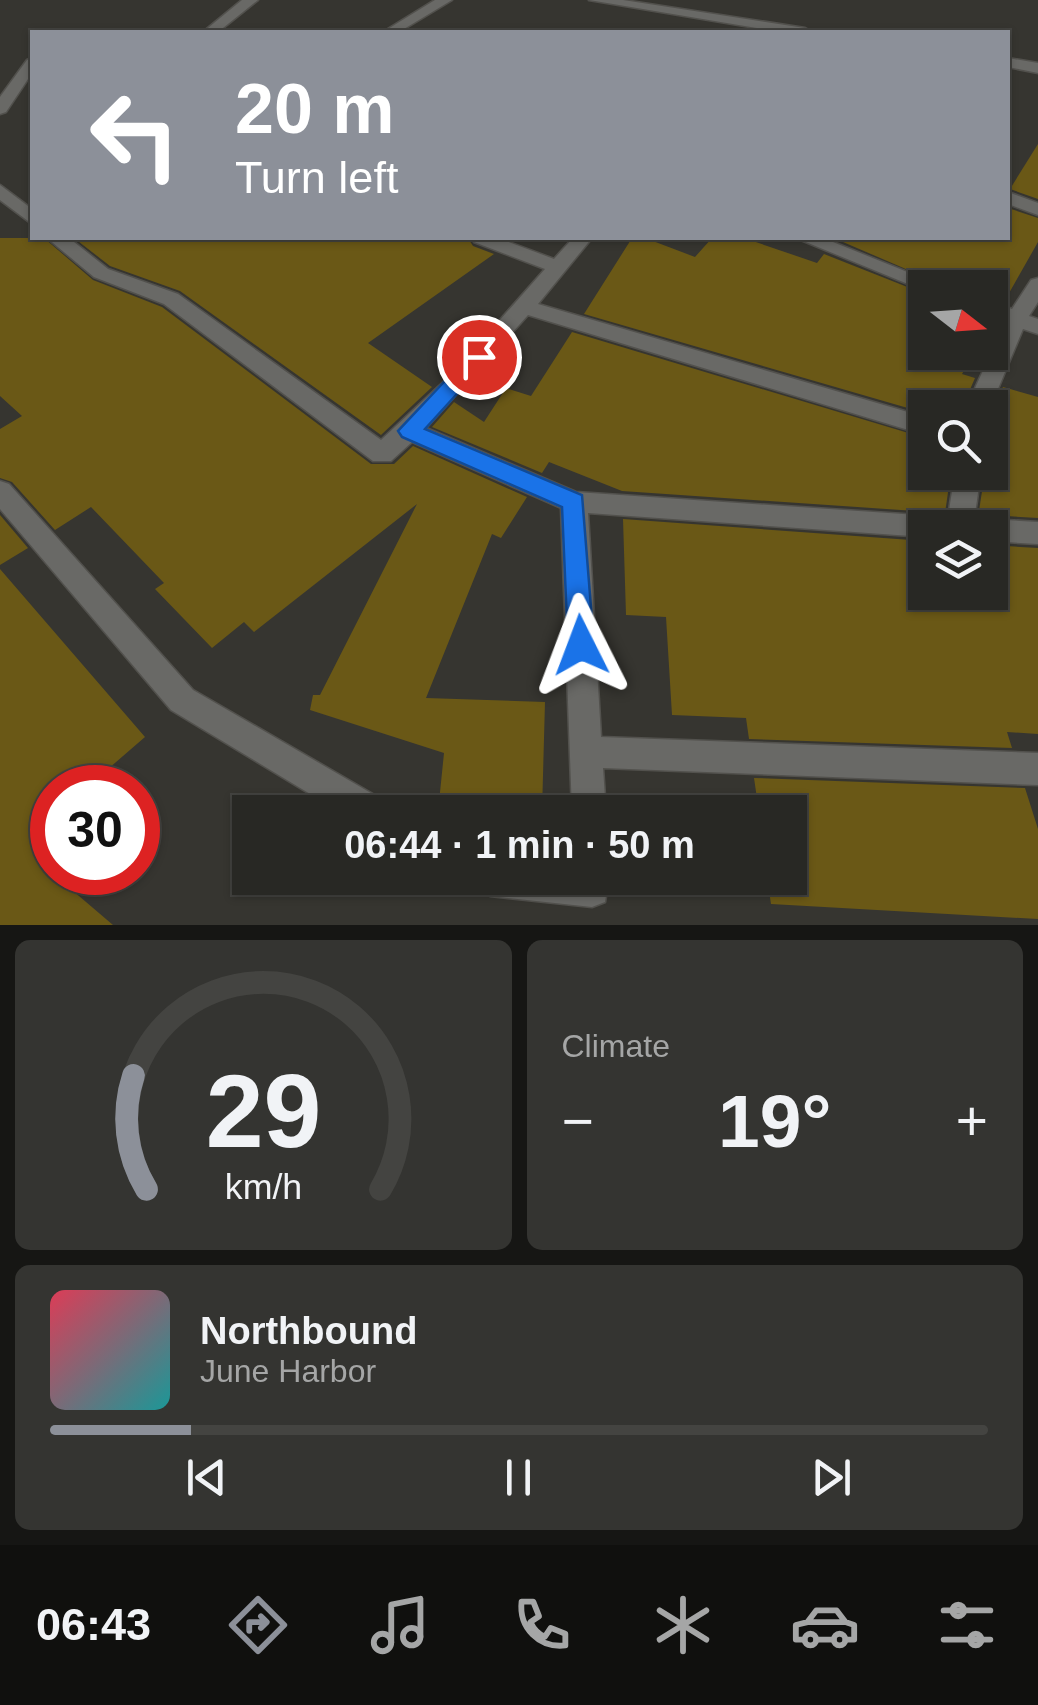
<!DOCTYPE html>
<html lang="en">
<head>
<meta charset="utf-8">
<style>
  :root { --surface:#282824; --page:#343431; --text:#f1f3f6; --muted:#a5a6a6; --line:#444441; --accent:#8c9099 }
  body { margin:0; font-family:Arial,sans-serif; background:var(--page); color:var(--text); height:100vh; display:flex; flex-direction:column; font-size:38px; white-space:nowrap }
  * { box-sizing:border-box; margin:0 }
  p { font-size:32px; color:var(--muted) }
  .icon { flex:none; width:55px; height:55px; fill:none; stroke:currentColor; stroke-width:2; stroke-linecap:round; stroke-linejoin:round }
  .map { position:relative; height:925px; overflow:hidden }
  .drawer { display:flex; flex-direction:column; gap:15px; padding:15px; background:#161614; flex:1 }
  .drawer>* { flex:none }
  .hud { position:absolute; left:30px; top:30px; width:980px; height:210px; border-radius:0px; box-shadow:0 2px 8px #0004,0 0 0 2px var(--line); background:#8c9099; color:#fff; overflow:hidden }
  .needle { width:65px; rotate:107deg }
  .fabs { position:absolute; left:908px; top:270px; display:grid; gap:20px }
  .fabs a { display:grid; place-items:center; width:100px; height:100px; border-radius:0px; background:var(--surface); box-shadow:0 2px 8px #0004,0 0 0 2px var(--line); font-size:50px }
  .speed { position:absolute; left:30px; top:765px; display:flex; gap:20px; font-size:50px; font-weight:700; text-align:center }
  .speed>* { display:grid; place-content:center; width:130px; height:130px; border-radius:50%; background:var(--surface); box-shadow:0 2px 8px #0004,0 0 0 2px var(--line); line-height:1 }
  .speed .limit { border:15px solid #d22; background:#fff; color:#111 }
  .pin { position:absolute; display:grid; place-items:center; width:85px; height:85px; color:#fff; margin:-42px; border:5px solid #fff; border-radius:50%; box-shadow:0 2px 10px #0007 }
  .me { position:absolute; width:110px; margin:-55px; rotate:357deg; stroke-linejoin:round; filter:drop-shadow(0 0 8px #0008) }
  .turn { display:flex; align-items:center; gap:35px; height:210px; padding:0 40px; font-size:45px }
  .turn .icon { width:130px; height:130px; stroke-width:2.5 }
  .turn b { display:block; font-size:70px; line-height:85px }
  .big { font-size:75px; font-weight:800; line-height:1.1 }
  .drawer .widget { flex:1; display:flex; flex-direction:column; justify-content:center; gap:15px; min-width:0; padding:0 35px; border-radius:15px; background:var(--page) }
  .drawer .dial { align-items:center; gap:0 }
  .dial svg { height:260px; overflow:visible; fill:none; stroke:var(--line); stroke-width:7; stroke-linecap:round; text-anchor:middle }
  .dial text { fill:var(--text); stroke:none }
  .song { display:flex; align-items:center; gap:30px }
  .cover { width:120px; height:120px; border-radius:15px; background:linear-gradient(135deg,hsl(350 70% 55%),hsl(180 70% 35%)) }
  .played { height:10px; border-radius:5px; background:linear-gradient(90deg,var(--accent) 15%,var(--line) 15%) }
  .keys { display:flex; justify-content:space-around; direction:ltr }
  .heat { display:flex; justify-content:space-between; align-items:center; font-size:55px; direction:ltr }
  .drawer .tiles { flex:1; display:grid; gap:15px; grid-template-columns:1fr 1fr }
  .widget:last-child { grid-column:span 2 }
  .trip { position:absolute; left:232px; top:795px; width:575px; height:100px; border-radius:0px; background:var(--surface); box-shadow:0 2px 8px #0004,0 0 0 2px var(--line); font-weight:800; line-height:100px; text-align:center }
  .dock { display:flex; height:160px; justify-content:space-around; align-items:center; background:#10100e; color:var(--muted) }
  .dock .icon { width:70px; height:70px }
  .dock .on { color:var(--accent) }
  .dock b { font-size:45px; color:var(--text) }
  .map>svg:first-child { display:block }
  .building { fill:#6a5816 }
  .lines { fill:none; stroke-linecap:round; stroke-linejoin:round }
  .minor-casing { stroke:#52514d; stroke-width:3 }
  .minor { fill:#696966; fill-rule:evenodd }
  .route { fill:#1a73e8; stroke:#114b97; stroke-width:2.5 }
</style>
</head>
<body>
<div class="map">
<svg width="1038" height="925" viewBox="0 0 1038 925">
  <rect width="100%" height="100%" fill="#363530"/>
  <g class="building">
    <polygon points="1038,144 1038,199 1010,189"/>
    <polygon points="1008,208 1038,218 1038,242 1004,302 990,298 990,288 950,288 836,239 1008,238"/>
    <polygon points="0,238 44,238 93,280 162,307 371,464 394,464 413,446 527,497 501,538 492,534 426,698 545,702 542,812 438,812 444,753 310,710 313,695 320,695 417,504 254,632 244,622 212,648 155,589 164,583 91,507 55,530 12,482 0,478 0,429 22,416 0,396"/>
    <polygon points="74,238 468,238 473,246 494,254 368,343 432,387 381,435 180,291 110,266"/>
    <polygon points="632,238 645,238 695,257 712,238 744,238 817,263 824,254 925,294 925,352 975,352 962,374 975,378 962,408 925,408 925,413 584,314"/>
    <polygon points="572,332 925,438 925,472 951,472 945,513 622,491 549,462 542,473 432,427 454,402 484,422 506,388 531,396"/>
    <polygon points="1003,387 1038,397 1038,518 990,515 977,524 985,472 990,472 990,412"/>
    <polygon points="0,515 28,548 0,565"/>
    <polygon points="623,519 925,541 925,592 990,592 990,545 1038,548 1038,734 1007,732 1012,748 749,739 746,718 672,715 666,617 626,615"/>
    <polygon points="0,569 145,737 86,788 52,788 52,815 32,832 52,850 52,873 113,925 0,925"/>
    <polygon points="754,778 1025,788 1038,829 1038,919 771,904 767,878 790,878 790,812 759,812"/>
  </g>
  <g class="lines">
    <defs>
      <g id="minor">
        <polygon points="242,0 258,0 218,32 203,32"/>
        <polygon points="435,0 452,0 399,32 383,32"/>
        <polygon points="589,0 623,0 805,28 812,32 780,32"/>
        <polygon points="32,58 32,73 6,112 0,114 0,97 27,60"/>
        <polygon points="1008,58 1038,63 1038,73 1008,67"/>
        <polygon points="0,185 32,209 32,224 0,200"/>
        <polygon points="1008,192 1038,203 1038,215 1008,204"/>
        <polygon points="47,238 69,238 108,269 178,294 381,440 454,372 545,269 474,242 472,238 498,238 554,259 573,238 592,238 538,304 925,417 925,435 528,315 426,428 576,492 948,517 955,472 981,472 973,528 925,528 925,537 588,513 601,737 1038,753 1038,785 603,768 606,812 572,812 561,508 412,442 391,461 373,461 164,304 94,277"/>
        <polygon points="796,238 823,238 947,288 925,288 925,291"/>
        <polygon points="1038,278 1038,302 1029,316 1038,319 1038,334 1023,329 990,408 966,408 1005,322 990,316 990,301 1012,309 1031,280"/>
        <polygon points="0,481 9,484 193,690 383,800 388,812 340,812 171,710 0,509"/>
        <polygon points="990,519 1038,522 1038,544 990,541 990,528 978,528"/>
        <polygon points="472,878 609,878 605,902 592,907 490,896 478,890"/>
      </g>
    </defs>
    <use href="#minor" class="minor-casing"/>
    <use href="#minor" class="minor"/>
  </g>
  <polygon class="route" points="479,350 489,357 486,362 425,429 582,495 594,645 590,654 581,657 572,654 568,645 562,507 402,437 398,431 472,352"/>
</svg>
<div class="fabs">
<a><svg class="needle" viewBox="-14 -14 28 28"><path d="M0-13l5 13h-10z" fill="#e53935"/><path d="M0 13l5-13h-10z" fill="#a5a6a6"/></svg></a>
<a><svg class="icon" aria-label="search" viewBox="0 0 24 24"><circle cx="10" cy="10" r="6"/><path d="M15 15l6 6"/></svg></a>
<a><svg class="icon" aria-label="layers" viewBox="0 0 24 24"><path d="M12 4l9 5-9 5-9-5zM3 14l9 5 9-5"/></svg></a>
</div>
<div class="speed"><div class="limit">30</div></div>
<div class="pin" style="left:479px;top:357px;background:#d93025"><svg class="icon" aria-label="arrive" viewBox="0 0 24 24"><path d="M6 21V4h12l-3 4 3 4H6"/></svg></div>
<svg class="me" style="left:581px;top:645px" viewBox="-20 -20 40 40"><path d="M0-17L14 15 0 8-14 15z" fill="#1a73e8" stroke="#fff" stroke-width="4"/></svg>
<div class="trip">06:44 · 1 min · 50 m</div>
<div class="hud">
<div class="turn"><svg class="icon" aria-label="left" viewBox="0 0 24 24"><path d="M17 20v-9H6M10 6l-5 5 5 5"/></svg><div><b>20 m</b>Turn left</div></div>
</div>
</div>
<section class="drawer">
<div class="tiles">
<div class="widget dial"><svg viewBox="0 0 100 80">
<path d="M14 69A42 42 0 1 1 86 69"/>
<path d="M14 69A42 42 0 0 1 10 34" stroke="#8c9099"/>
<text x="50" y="56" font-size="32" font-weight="700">29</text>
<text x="50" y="72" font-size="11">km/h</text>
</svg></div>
<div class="widget"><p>Climate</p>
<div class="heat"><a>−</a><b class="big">19°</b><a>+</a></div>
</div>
<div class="widget">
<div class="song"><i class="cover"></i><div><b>Northbound</b><p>June Harbor</p></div></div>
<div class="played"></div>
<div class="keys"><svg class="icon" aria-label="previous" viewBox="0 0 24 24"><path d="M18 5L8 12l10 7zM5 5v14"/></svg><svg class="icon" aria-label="pause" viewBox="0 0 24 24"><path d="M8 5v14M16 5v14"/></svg><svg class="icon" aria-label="next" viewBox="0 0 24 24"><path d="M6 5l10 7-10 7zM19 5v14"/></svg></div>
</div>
</div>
</section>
<nav class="dock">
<b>06:43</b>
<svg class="icon on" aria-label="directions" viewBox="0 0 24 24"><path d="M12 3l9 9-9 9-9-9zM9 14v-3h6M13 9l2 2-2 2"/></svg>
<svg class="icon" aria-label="music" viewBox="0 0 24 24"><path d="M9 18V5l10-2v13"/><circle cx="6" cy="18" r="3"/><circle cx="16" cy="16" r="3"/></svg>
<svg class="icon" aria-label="phone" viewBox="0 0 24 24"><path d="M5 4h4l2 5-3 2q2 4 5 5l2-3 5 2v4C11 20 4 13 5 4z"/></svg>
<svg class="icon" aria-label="climate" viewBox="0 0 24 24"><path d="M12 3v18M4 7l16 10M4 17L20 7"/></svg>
<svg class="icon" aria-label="car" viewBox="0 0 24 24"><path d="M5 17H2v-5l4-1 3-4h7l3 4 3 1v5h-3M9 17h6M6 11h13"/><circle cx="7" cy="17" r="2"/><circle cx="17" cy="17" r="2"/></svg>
<svg class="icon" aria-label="filters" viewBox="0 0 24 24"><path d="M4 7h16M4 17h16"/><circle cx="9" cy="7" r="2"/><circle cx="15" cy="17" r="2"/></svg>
</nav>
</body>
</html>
